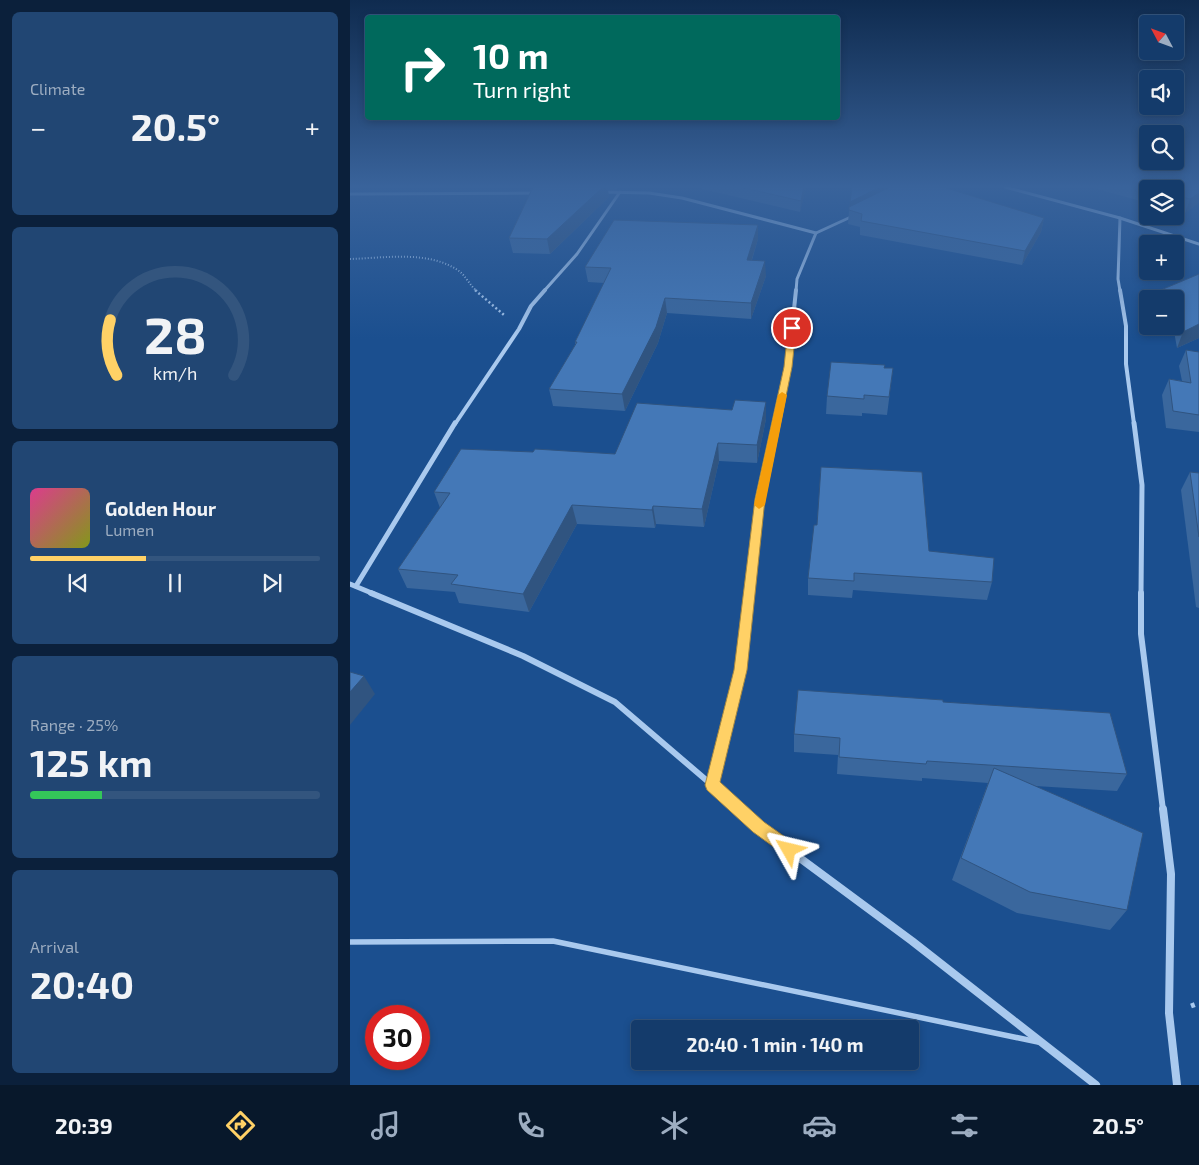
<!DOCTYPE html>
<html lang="en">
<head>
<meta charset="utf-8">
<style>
  :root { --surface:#143b6b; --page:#214673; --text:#f1f3f6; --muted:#9dadc1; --line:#33557e; --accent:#ffd166 }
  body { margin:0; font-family:"Exo 2",sans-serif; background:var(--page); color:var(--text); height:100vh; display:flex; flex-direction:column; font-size:19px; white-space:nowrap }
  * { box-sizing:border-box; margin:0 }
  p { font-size:16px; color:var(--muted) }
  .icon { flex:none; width:28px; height:28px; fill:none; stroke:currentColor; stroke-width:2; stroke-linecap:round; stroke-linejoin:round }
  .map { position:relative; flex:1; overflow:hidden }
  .drawer { display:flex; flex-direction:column; gap:12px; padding:12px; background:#0b203b; width:350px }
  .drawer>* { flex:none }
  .banner { position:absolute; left:15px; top:15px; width:475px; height:105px; border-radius:5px; box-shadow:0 2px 8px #0003,0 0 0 1px var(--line); background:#00695c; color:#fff; overflow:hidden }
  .needle { width:32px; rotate:311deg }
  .fabs { position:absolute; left:789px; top:15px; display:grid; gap:10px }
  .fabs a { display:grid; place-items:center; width:45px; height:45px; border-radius:5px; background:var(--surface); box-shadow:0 2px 8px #0003,0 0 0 1px var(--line); font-size:25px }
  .speed { position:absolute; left:15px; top:1005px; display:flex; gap:10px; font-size:25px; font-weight:700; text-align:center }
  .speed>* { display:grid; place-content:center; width:65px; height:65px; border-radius:50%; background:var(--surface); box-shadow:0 2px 8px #0003,0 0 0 1px var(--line); line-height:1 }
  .speed .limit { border:8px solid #d22; background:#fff; color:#111 }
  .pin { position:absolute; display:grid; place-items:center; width:42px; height:42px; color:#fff; margin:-21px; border:2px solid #fff; border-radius:50%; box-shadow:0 1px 5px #0007 }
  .me { position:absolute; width:55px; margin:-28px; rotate:307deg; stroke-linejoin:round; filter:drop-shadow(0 0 4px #0008) }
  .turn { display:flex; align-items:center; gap:18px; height:105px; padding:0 25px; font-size:22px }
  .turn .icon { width:65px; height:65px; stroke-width:2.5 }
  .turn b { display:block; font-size:35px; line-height:42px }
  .big { font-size:38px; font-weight:700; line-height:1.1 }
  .drawer .tile { flex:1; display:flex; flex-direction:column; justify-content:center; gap:8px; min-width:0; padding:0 18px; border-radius:8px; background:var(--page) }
  .drawer .dial { align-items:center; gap:0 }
  .dial svg { height:130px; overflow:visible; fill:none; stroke:var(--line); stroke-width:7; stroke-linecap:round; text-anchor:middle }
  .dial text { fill:var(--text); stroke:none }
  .song { display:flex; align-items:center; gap:15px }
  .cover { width:60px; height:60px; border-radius:8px; background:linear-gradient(135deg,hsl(330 70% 55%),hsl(70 70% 35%)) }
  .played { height:5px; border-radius:2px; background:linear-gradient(90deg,var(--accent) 40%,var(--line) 40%) }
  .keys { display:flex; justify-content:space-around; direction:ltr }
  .heat { display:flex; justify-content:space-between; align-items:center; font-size:28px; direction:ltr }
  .charge { height:8px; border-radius:4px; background:linear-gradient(90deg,#34c759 25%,var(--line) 0) }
  .trip { position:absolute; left:281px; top:1020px; width:288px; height:50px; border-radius:5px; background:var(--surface); box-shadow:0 2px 8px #0003,0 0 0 1px var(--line); font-weight:700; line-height:50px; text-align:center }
  .tabs { display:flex; height:80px; justify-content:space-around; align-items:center; background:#08182b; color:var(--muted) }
  .tabs .icon { width:35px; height:35px }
  .tabs .active { color:var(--accent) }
  .tabs b { font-size:22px; color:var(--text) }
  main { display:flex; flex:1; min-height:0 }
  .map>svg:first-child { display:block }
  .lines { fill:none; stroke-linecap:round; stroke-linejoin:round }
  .path-far2 { stroke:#a9c9ee; stroke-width:2; stroke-dasharray:1 2; stroke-linecap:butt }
  .path-far1 { stroke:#a9c9ee; stroke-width:2.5; stroke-dasharray:2 2.5; stroke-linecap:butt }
  .path { stroke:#a9c9ee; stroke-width:5; stroke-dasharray:4 5.5; stroke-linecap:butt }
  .service { stroke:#a9c9ee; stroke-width:5.5 }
  .minor-far4 { stroke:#a9c9ee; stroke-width:3 }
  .minor-far3 { stroke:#a9c9ee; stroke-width:4 }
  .minor-far2 { stroke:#a9c9ee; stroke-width:5 }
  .minor-far1 { stroke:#a9c9ee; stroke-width:6 }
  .minor { stroke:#a9c9ee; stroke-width:8 }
  .wall { fill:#3a679d }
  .shaded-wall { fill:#305480 }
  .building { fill:#4478b7; stroke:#305480 }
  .route { fill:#ffd166; stroke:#a68842 }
  .slow { fill:#f59e0b }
</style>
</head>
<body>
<main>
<section class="drawer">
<div class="tile"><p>Climate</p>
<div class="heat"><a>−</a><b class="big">20.5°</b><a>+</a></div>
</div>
<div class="tile dial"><svg viewBox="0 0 100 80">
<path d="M14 69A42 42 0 1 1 86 69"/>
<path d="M14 69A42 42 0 0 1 10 35" stroke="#ffd166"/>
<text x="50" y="56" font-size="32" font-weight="700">28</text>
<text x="50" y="72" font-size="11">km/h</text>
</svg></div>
<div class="tile">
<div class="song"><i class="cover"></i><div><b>Golden Hour</b><p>Lumen</p></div></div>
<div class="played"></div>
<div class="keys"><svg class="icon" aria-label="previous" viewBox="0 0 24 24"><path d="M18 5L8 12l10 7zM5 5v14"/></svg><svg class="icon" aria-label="pause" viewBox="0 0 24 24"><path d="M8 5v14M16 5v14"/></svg><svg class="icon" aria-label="next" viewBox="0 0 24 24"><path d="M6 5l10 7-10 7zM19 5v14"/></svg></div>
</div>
<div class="tile"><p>Range · 25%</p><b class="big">125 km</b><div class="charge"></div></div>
<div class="tile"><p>Arrival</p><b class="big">20:40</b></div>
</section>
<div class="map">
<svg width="849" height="1085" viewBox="0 0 849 1085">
  <rect width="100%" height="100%" fill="#1b4f8f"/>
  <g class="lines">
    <path class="path-far2" d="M 0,259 C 35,258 79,250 109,271 C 116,276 120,286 127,291"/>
    <polyline class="path-far1" points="125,290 154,315"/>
    <polyline class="path" points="841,1006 849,1003"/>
    <polyline class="service" points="0,942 203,941 688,1042"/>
    <g class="minor-far4">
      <polyline points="655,187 770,218 849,244"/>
      <polyline points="253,192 299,193 332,198 466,233"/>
      <polyline points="0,194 187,193"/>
      <polyline points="770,218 768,279 770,291"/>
      <polyline points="194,291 227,254 270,192"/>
      <polyline points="446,291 447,279 466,233 503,216"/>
    </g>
    <g class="minor-far3">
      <polyline points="770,290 776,326 776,364 784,424"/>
      <polyline points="105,424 169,329 181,306 195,290"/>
      <polyline points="426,424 438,367 446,290"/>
    </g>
    <g class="minor-far2">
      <polyline points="784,423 792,485 791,594"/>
      <polyline points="0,584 24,594"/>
      <polyline points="6,586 105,423"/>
      <polyline points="399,594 410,499 426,423"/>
    </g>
    <g class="minor-far1">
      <polyline points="21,593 173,656 265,702 362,785"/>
      <polyline points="791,593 791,634 813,810"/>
      <polyline points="389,810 362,785 391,670 400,593"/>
    </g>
    <g class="minor">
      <polyline points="388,809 408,827 562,941 746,1085"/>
      <polyline points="813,809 821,874 819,1013 827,1085"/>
    </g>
  </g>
  <g class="wall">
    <polygon points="183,187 269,187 266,190 258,190 259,197 200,254 163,253 159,238"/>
    <polygon points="344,187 456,187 450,212"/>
    <polygon points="740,187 849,187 835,213 825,210 825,189 798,189 798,203"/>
    <polygon points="499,210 694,218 691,232 672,265 510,235 510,227 498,224"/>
    <polygon points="408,239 402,260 416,276 401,319 317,313 308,343 275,411 203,406 199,389 225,345 225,342 254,283 238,282 235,267"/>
    <polygon points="849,274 849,338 827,348 823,326 825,326 825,299 804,299 806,292"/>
    <polygon points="836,350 849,352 849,432 816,428 812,395 819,379 832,381 829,366"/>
    <polygon points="534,368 543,368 537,415 512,413 512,416 476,414 477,396"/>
    <polygon points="416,419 407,463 369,461 354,527 306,524 305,528 227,524 179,612 109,603 105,592 57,588 48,569 90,508 84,492 183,452 265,454"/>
    <polygon points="840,472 849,473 849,608 846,607 831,490"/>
    <polygon points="579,551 642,582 637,600 503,590 502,598 458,595 458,578"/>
    <polygon points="593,702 777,774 767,791 685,786 777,910 760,930 667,913 602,880 638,783 572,778 572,781 487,774 488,755 444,752 444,734"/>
  </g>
  <g class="shaded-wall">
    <polygon points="253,187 257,187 259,197 200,254 197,239"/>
    <polygon points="454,187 456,187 450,212 451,201"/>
    <polygon points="530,187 549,187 499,210 500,202"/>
    <polygon points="849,193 849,203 835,213 840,199"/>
    <polygon points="694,218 691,232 672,265 675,251"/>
    <polygon points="408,225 408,239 397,275 397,260"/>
    <polygon points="415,261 416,276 401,319 401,303"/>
    <polygon points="315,298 317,313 308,343 275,411 272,394"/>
    <polygon points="849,324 849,338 827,348 833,332"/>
    <polygon points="416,402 416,419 407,463 407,445"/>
    <polygon points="368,443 369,461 354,527 352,509"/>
    <polygon points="222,505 227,524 179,612 173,594"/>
    <polygon points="303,506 306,524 305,528 302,510"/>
    <polygon points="14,676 25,694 0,725 0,692"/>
  </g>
  <g class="building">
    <polygon points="183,187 253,187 197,239 159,238"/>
    <polygon points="390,187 454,187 451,201"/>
    <polygon points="502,187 530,187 500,202"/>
    <polygon points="540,187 593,187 694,218 675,251 511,221 512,214 499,210 499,207"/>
    <polygon points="793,187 849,187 849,193 840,199 825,195 825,189 801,189"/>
    <polygon points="264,220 408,225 397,260 415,261 401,303 315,298 306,327 272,394 199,389 227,342 225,342 261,268 235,267"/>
    <polygon points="849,274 849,324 833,332 828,301 825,300 825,299 823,299 806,292"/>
    <polygon points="836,350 849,352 849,415 823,411 819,379 841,383"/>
    <polygon points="481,362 535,365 534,368 543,368 539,397 514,395 514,399 477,396"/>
    <polygon points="385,400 416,402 407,445 368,443 352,509 303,506 302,510 222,505 173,594 101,584 108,575 48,569 100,493 84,492 111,449 183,452 185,449 265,454 287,403 382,410"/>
    <polygon points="471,467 572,472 579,551 644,558 642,582 504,573 504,581 458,578 464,525 467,525"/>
    <polygon points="840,472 849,473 849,537"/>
    <polygon points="0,672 14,676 0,692"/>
    <polygon points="448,690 593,700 593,702 760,713 777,774 577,761 576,764 489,757 490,738 444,734"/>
    <polygon points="644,768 793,833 777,910 680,892 611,858"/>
  </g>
  <linearGradient id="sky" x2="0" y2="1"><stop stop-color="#0f2b4f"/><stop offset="0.55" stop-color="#39639b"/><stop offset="1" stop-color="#39639b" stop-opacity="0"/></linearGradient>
  <rect width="849" height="339" fill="url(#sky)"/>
  <polygon class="route" points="442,325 446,328 442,367 415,499 397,670 370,782 414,822 445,844 447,850 445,855 439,858 403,832 357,790 355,785 384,670 405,499 434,367 438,328"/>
  <polygon class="slow" points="432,392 437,395 415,505 409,509 404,505 428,395"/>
</svg>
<div class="fabs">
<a><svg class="needle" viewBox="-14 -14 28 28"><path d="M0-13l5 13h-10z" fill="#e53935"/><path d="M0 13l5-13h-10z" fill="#9dadc1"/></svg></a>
<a><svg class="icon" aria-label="sound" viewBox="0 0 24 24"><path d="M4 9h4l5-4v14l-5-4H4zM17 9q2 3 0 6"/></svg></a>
<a><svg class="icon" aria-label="search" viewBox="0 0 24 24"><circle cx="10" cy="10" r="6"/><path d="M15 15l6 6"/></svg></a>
<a><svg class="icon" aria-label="layers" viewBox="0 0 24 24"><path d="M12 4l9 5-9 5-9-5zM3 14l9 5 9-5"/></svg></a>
<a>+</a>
<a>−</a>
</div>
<div class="speed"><div class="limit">30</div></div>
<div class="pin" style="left:442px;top:328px;background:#d93025"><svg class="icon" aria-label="arrive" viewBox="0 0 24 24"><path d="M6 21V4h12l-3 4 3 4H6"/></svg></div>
<svg class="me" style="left:439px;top:850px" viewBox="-20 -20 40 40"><path d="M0-17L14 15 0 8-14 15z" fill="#ffd166" stroke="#fff" stroke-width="4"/></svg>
<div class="trip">20:40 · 1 min · 140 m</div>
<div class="banner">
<div class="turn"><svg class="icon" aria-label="right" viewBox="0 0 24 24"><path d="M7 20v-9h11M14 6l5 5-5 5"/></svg><div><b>10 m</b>Turn right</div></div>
</div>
</div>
</main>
<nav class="tabs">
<b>20:39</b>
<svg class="icon active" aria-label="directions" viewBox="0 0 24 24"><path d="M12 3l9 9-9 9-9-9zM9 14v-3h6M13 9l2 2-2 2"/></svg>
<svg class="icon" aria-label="music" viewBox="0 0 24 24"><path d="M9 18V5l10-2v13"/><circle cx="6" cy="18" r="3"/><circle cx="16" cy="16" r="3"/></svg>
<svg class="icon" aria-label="phone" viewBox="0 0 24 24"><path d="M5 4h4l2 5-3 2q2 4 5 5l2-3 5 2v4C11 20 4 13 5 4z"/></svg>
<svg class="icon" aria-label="climate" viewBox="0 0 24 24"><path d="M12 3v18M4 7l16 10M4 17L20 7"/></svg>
<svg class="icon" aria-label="car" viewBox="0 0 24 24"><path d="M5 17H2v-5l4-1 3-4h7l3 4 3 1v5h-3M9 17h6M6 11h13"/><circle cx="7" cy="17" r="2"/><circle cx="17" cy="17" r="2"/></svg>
<svg class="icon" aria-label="filters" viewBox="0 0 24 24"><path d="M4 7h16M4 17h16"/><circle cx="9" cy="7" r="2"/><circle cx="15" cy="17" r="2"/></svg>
<b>20.5°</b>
</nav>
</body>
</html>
